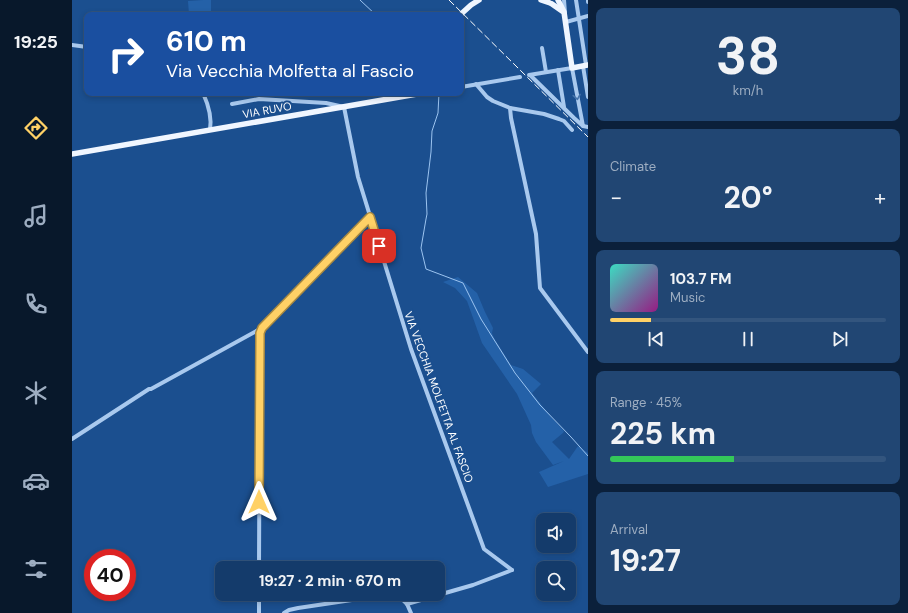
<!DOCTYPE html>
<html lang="en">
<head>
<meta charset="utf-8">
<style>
  :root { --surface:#143b6b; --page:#214673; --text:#f1f3f6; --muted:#9dadc1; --line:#33557e; --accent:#ffd166 }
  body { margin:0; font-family:"DM Sans",sans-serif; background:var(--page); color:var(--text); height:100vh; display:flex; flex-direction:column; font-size:15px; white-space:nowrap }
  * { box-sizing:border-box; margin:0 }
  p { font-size:13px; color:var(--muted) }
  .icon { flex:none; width:22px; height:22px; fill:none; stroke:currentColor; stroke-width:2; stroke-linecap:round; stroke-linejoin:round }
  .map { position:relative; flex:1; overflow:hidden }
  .side { display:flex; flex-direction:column; gap:8px; padding:8px; background:#0b203b; width:320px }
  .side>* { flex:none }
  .top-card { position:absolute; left:12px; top:12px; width:380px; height:84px; border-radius:8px; box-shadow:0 2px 6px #0003,0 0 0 1px var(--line); background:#1a4fa0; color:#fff; overflow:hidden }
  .controls { position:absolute; left:464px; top:513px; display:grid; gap:8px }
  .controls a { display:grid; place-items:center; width:40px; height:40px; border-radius:8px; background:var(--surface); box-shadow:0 2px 6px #0003,0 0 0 1px var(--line); font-size:20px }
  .speed { position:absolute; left:12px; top:549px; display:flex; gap:8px; font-size:20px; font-weight:700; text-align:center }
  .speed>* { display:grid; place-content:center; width:52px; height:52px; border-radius:50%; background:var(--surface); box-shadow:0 2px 6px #0003,0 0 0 1px var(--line); line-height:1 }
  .speed .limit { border:6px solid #d22; background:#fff; color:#111 }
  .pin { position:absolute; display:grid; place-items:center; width:34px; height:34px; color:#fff; margin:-17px; border-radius:8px; box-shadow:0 2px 6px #0006 }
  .me { position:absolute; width:44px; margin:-22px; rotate:0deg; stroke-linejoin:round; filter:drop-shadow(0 0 3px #0008) }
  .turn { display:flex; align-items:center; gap:14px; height:84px; padding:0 16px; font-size:18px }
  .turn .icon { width:52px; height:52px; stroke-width:2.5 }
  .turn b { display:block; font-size:28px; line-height:34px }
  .big { font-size:30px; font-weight:700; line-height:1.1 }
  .side .tile { flex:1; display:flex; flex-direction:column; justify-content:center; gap:6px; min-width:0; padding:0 14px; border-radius:8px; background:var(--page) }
  .side .dial { align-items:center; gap:0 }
  .dial b { font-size:52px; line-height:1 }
  .song { display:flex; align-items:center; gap:12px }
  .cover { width:48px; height:48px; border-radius:6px; background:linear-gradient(135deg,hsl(170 70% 55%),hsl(310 70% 35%)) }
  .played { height:4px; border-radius:2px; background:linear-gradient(90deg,var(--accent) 15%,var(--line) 15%) }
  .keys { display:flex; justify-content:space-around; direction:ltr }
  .heat { display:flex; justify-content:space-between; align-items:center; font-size:22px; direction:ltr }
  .charge { height:6px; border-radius:3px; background:linear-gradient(90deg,#34c759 45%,var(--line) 0) }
  .trip { position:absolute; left:143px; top:561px; width:230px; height:40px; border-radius:8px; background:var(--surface); box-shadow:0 2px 6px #0003,0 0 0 1px var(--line); font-weight:700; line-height:40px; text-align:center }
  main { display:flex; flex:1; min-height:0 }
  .tabs { display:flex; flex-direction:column; width:72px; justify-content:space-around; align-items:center; background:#08182b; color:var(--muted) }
  .tabs .icon { width:28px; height:28px }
  .tabs .current { color:var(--accent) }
  .tabs b { font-size:18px; color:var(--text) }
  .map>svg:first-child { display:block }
  .green { fill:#2461a8 }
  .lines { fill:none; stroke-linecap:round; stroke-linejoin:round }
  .stream { stroke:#9cc4f0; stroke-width:1 }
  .minor { stroke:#a9c9ee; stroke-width:4 }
  .major { stroke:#f0f6ff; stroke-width:5.5 }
  .rail { stroke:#fff; stroke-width:1; stroke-dasharray:7 3; stroke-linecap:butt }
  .major-bridge { stroke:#f0f6ff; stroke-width:5.5 }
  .oneway { stroke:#4674ac }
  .route-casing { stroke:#a68842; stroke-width:10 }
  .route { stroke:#ffd166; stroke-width:7 }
  .labels { text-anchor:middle; stroke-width:4; stroke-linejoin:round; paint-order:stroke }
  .street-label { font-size:11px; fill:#fff; stroke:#1b4f8f }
</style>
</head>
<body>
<main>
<nav class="tabs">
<b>19:25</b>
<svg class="icon current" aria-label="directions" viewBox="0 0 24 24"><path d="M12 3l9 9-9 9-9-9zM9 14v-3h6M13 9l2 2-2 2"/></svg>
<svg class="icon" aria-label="music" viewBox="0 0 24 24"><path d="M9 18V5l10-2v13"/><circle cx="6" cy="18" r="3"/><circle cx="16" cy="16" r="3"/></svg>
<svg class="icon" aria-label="phone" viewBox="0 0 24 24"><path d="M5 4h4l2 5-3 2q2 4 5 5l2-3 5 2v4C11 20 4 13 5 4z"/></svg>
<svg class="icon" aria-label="climate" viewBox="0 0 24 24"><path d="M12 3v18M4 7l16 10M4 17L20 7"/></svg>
<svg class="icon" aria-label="car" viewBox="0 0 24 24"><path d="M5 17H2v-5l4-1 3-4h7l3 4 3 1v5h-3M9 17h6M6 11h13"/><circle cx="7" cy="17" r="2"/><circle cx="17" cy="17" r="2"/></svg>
<svg class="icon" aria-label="filters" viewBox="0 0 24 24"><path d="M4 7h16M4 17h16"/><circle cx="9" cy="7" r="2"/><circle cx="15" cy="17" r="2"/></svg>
</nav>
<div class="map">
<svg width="516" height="613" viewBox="0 0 516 613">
  <rect width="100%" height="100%" fill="#1b4f8f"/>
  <g class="green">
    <polygon points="131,0 139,0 139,15 117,15 116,1"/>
    <polygon points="386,277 405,293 413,312 421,328 420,333 422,338 439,365 451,369 469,384 460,393 480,418 492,431 491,433 480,442 497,459 506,446 516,453 516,474 476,487 467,472 492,461 481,465 464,442 460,433 459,425 445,394 410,343 395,301 383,288 371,282"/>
  </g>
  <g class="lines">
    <g class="stream">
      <polyline points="288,0 304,15"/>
      <polyline points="367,93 366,113 360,131 359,152 354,193 355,214 354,219 349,248 354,269 391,283 409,319 443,373 468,405 499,437 516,456"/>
    </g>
    <g class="minor">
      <polyline points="492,0 493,13"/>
      <polyline points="504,0 514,65"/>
      <polyline points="516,0 516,2"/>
      <polyline points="494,22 516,16"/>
      <polyline points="0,45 15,47"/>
      <polyline points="470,48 474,72"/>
      <polyline points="511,66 516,97"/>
      <polyline points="486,70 492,107"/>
      <polyline points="457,75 500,68 511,126"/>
      <polyline points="458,75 502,118 511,126 516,127"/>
      <polyline points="404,84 415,97 421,101 438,108 472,114 487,119 492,121 500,130"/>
      <polyline points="389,87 448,77"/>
      <path d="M 131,93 C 136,104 140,118 138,130"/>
      <polyline points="160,104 187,99 254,103 272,107 286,177 339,349 412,549 440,570"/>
      <polyline points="438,108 439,118 464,234 468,288 516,352"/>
      <polyline points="0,439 77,389 79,389 190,328"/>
      <polyline points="187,568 188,333 190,328 193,324 298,217"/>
      <polyline points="187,594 187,613"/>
      <polyline points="321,594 329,598 335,604 401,585 440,570"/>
      <polyline points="335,604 339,613"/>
      <polyline points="212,613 217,610 226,608 320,594"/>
    </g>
    <g class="major">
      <polyline points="469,0 478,3"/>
      <polyline points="486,0 492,12 500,68 516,65"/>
      <polyline points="480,4 490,11"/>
      <polyline points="0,154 345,94"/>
    </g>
    <polyline class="rail" points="377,0 516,137"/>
    <polyline class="major-bridge" points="388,15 399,5 407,0"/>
  </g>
  <defs><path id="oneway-chevron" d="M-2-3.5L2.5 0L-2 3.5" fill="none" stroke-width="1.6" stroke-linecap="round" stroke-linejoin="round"/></defs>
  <use class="oneway" href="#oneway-chevron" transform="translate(505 97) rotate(80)"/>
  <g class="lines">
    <defs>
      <polyline id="route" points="187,502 188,340 188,333 190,328 298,217 307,246"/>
    </defs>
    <use href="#route" class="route-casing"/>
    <use href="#route" class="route"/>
  </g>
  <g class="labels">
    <g class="street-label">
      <text transform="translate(195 110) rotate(-10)" y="4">VIA RUVO</text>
      <text transform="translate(367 397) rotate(70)" y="4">VIA VECCHIA MOLFETTA AL FASCIO</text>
    </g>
  </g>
</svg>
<div class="controls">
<a><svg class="icon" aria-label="sound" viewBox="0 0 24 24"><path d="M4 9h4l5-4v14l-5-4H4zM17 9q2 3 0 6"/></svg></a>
<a><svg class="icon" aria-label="search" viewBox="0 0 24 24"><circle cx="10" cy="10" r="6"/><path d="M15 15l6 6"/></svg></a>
</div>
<div class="speed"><div class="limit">40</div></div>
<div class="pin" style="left:307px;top:246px;background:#d93025"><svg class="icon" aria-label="arrive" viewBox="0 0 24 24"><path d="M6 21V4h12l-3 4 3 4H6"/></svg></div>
<svg class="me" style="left:187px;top:502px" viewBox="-20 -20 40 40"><path d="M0-17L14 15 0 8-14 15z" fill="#ffd166" stroke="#fff" stroke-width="4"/></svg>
<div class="trip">19:27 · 2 min · 670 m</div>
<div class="top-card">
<div class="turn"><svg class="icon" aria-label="right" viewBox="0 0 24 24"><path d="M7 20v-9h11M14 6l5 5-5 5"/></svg><div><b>610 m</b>Via Vecchia Molfetta al Fascio</div></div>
</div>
</div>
<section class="side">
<div class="tile dial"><b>38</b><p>km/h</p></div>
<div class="tile"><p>Climate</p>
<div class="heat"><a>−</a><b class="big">20°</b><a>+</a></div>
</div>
<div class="tile">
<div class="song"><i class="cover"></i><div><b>103.7 FM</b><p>Music</p></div></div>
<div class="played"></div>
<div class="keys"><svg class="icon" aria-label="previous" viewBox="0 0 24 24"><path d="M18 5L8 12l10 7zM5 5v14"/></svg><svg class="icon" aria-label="pause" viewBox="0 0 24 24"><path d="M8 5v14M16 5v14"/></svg><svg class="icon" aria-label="next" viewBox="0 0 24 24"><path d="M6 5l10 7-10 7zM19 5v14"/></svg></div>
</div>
<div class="tile"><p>Range · 45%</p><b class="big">225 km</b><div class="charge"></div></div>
<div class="tile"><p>Arrival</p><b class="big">19:27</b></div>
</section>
</main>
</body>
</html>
